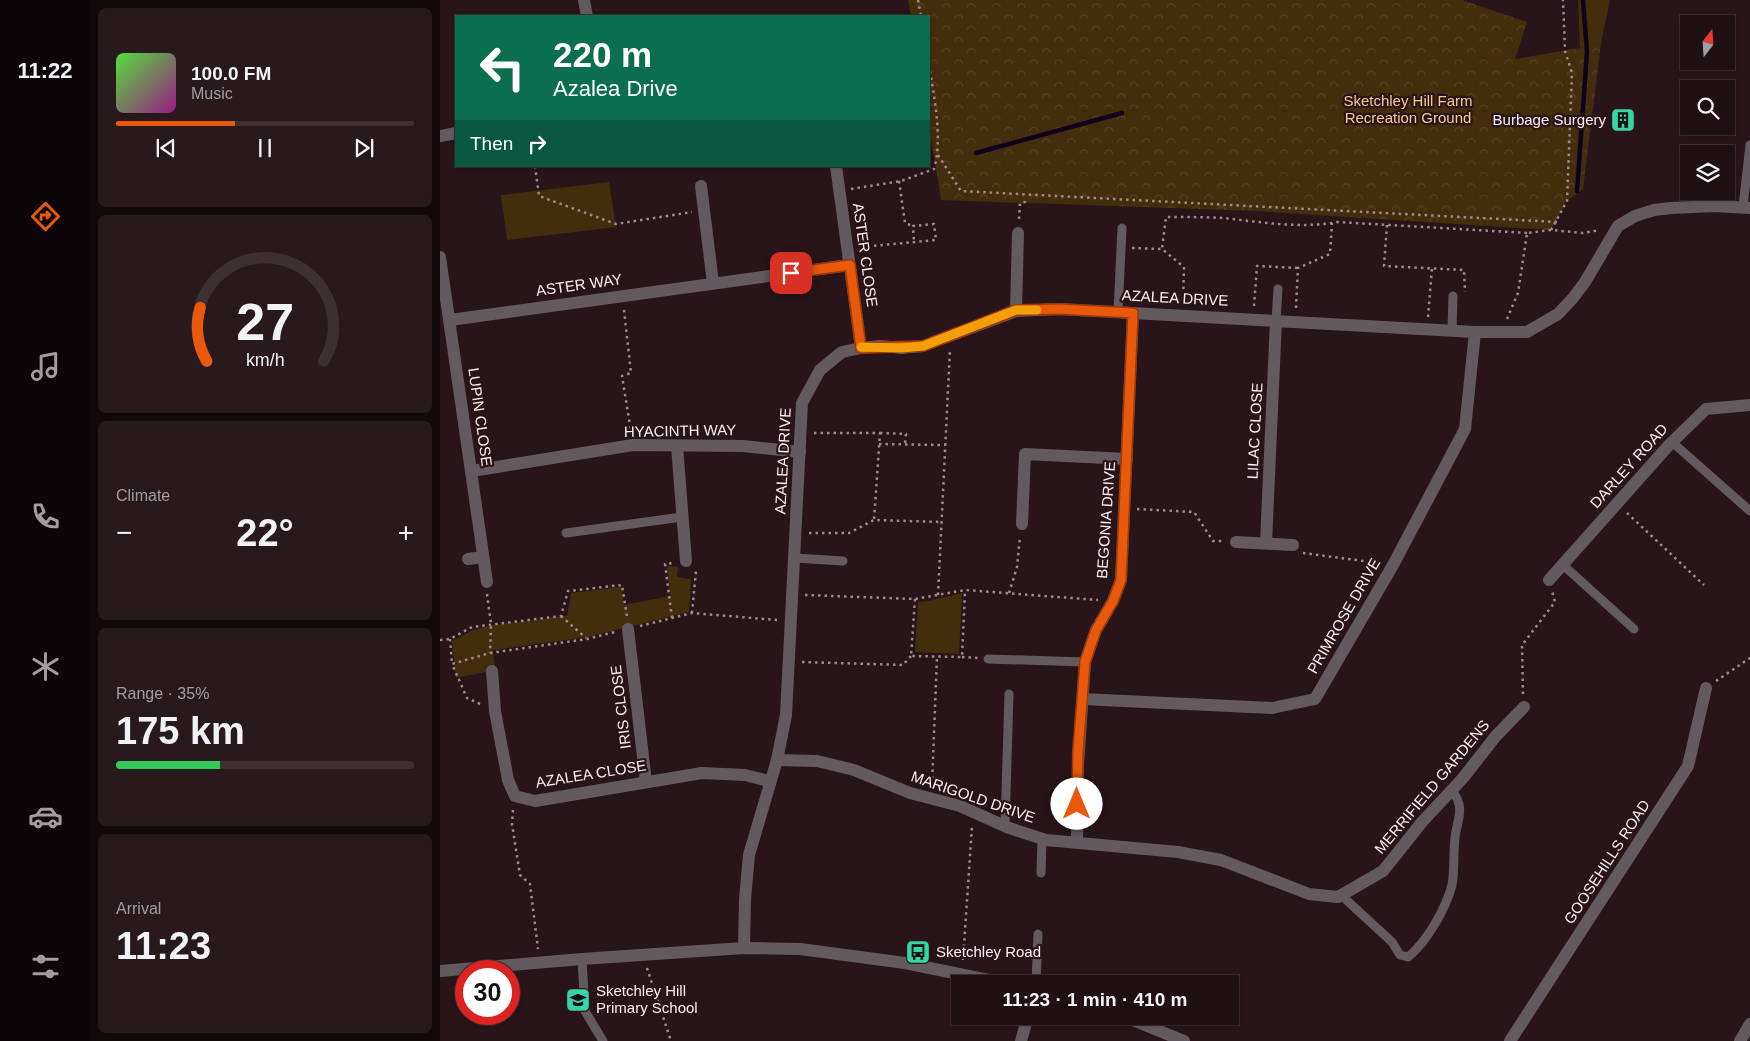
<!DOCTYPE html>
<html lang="en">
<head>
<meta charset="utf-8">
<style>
  :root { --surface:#1f1013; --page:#27191c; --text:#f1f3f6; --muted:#a19da0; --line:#3c3033; --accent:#ea580c }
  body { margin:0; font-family:Helvetica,sans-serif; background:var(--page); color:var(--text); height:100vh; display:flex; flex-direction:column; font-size:19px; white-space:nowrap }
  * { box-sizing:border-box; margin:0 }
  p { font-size:16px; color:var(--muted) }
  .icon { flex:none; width:28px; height:28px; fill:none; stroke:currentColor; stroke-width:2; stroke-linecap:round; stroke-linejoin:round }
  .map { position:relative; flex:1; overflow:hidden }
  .panel { display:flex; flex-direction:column; gap:8px; padding:8px; background:#11090a; width:350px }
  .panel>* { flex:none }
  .top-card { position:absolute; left:15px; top:15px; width:475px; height:152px; border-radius:0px; box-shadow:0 1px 4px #0004,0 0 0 1px var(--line); background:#0b6e4f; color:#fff; overflow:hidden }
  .needle { width:32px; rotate:17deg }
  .buttons { position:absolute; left:1240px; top:15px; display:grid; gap:10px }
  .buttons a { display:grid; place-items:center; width:55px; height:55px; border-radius:0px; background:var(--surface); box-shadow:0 1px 4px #0004,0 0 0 1px var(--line); font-size:25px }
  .speed { position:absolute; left:15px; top:960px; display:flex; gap:10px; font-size:25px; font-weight:700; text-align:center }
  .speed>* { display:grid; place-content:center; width:65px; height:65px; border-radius:50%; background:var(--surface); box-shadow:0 1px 4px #0004,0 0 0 1px var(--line); line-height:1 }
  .speed .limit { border:8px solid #d22; background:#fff; color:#111 }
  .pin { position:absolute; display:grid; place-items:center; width:42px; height:42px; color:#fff; margin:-21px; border-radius:10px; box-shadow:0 2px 8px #0006 }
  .me { position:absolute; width:55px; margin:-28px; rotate:0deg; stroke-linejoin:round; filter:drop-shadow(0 0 4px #0008) }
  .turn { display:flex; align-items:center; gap:18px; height:105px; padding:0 15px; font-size:22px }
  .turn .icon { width:65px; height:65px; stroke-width:2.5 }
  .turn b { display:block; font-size:35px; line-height:42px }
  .then { display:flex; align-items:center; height:48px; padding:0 15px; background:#0003; gap:10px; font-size:19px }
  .big { font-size:38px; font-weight:700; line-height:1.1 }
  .panel .widget { flex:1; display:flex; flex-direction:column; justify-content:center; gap:8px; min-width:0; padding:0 18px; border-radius:8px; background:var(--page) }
  .panel .dial { align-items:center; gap:0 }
  .dial svg { height:130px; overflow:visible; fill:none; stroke:var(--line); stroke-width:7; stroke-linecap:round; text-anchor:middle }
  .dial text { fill:var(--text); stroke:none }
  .song { display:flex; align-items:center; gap:15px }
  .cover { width:60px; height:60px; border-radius:8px; background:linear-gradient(135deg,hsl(110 70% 55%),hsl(310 70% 35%)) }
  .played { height:5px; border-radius:2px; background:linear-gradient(90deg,var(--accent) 40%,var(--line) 40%) }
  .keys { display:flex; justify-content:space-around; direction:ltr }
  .heat { display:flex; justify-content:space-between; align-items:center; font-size:28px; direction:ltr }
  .charge { height:8px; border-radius:4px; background:linear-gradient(90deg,#34c759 35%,var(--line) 0) }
  .trip { position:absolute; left:511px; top:975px; width:288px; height:50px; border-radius:0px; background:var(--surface); box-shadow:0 1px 4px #0004,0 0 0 1px var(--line); font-weight:700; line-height:50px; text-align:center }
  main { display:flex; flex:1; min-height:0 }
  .tabs { display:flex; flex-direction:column; width:90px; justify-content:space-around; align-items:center; background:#0c0608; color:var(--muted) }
  .tabs .icon { width:35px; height:35px }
  .tabs .current { color:var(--accent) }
  .tabs b { font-size:22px; color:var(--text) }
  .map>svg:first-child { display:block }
  .grass { fill:#432d0c }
  .park { fill:url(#park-crowns) }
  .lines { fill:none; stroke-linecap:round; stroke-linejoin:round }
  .stream { stroke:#10001e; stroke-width:4.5 }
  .path { stroke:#9d8c8e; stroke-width:2.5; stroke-dasharray:2.5 4; stroke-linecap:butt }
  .lane { stroke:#635a60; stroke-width:9 }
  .street { stroke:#635a60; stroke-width:12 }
  .route-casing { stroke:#983908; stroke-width:12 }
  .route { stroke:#ea580c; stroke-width:9 }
  .slow { stroke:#f59e0b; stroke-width:9 }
  .labels { text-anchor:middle; stroke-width:4.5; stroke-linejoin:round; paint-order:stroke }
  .park-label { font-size:15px; fill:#f6ca93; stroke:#291519 }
  .poi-label { font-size:15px; fill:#feeff0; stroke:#291519; text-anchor:start }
  .street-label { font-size:15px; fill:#feeff0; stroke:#291519 }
</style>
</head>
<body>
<main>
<nav class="tabs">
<b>11:22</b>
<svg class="icon current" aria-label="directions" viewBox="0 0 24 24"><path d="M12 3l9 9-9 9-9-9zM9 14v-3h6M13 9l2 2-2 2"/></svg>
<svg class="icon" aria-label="music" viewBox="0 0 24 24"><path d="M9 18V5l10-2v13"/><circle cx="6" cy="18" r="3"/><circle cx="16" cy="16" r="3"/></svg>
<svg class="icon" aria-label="phone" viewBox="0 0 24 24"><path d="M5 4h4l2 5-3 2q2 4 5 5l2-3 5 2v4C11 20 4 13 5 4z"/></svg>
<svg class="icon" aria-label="climate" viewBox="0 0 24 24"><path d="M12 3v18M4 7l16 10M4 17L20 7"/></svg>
<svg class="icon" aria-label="car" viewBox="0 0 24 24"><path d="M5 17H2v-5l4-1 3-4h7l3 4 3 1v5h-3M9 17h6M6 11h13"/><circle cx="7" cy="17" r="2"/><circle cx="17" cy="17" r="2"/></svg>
<svg class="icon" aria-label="filters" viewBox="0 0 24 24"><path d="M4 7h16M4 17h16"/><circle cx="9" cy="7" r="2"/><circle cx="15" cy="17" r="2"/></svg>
</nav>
<section class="panel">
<div class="widget">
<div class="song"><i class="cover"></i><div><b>100.0 FM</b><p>Music</p></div></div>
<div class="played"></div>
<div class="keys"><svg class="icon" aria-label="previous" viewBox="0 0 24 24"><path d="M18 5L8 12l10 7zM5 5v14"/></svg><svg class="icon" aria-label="pause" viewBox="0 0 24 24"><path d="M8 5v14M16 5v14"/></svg><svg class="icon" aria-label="next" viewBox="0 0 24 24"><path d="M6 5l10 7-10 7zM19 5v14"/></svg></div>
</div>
<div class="widget dial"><svg viewBox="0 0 100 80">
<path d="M14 69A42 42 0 1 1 86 69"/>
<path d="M14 69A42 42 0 0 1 10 36" stroke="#ea580c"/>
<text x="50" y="56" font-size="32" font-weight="700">27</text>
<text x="50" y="72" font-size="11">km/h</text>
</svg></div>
<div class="widget"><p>Climate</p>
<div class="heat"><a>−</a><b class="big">22°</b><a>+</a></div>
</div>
<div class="widget"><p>Range · 35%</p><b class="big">175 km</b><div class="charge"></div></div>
<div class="widget"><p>Arrival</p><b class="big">11:23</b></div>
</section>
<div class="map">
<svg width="1310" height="1041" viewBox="0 0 1310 1041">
  <defs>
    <pattern id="park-crowns" width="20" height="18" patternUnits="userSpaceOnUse" patternTransform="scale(1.25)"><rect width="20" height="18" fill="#432d0c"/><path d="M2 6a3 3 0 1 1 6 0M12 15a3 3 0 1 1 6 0" fill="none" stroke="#564224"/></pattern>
  </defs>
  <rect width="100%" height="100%" fill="#291519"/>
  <g class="grass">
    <polygon points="1138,0 1170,0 1161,43 1140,48"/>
    <polygon points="169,182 176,227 67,240 61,195"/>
    <polygon points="227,566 238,567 237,577 251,579 249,612 148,637 53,650 55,670 16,678 12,641 33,630 54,625 127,616 131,593 181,587 184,605 230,596"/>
    <polygon points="522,593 519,654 475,652 478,602 488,601"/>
  </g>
  <polygon class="park" points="468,0 1022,0 1087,22 1075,59 1140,48 1161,43 1143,189 1127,201 1111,230 816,211 501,200 489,126 489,16 471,16"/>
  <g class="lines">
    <g class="stream">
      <polyline points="536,153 682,113"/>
      <polyline points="1137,191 1147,52 1143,0"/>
    </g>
    <g class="path">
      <polyline points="478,0 481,16"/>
      <polyline points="498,155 521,191 1117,222"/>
      <polyline points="95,166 99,196 176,224 252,212"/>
      <polyline points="459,181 465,223 473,226"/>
      <path d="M 411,189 L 461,181 L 494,169 C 503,139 494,96 489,65"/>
      <polyline points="579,219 580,203 585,202 585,199"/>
      <polyline points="947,225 944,266 1024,270 1025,292"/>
      <polyline points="1111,230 1127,201 1132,73 1125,51 1123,0"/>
      <polyline points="421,247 496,240 494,224 473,226 474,242"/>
      <polyline points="692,248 722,249"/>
      <path d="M 743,302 L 744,267 L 722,249 L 726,217 C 745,217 764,217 783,218 C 821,222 860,229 898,222 L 1087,233"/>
      <polyline points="814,306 817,266 858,268"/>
      <polyline points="856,308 858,268 890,254 892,223"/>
      <polyline points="184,310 191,373 182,376 191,431"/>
      <polyline points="988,317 992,268"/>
      <polyline points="1067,319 1078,293 1087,233 1111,230 1143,233 1160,230"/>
      <polyline points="374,433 440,433 434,520"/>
      <polyline points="440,433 466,434 465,444"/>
      <polyline points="439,444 505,445"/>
      <polyline points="697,509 754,512 773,541 783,541"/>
      <polyline points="1187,513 1264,585"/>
      <polyline points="369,533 409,533 434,520 502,522"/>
      <polyline points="863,553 939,563"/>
      <polyline points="569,593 577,567 580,536"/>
      <polyline points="47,594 51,624 50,653"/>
      <polyline points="365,595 475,599 525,590 658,600"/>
      <polyline points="498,595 510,349"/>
      <polyline points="475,599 471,656 522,657 525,591"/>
      <polyline points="252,613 256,571"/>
      <polyline points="121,616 146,638"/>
      <polyline points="232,618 225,564 234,563"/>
      <polyline points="200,626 252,613 337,620"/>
      <polyline points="10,639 12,664"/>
      <polyline points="0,640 10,639 32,627 121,616 128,591 182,585 187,617"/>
      <polyline points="522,657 538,658"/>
      <polyline points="362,662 463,665 471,656"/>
      <polyline points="1276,681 1310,658"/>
      <polyline points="1083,694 1082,645 1115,602 1112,591"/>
      <polyline points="40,704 27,698 12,664 50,653 147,639 175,632"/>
      <polyline points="492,785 497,656"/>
      <polyline points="73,810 72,824 80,875 90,884 98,949"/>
      <polyline points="523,960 532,826"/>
      <polyline points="207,968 231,1041"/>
    </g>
    <g class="lane">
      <polyline points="1303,207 1310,145"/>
      <polyline points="678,312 682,228"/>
      <polyline points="836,320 838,289"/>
      <polyline points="1012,330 1013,296"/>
      <polyline points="1232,442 1310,511"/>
      <polyline points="126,533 242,517"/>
      <polyline points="354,558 403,561"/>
      <polyline points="1123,565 1194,629"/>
      <polyline points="548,659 645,662"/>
      <polyline points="565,826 569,694"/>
      <polyline points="601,873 602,838"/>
      <path d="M 901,895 L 952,942 L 960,955 L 968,957 C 987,942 1006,908 1012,885 C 1015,869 1013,854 1015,838 C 1017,819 1026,808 1012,791"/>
      <polyline points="142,959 145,1011 163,1041"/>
      <polyline points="596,984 598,934"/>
    </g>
    <g class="street">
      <polyline points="144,0 147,16"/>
      <polyline points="0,136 16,133"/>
      <polyline points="396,166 421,348"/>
      <polyline points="261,186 273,283"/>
      <polyline points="0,257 47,582"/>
      <polyline points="576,311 578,233"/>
      <polyline points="10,320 409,265"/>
      <polyline points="237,446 246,561"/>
      <polyline points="32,471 193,445 303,446 360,452"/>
      <polyline points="582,524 585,454 687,459"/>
      <polyline points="796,542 853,545"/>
      <polyline points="826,543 836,320"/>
      <polyline points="28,559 43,557"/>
      <polyline points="1109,580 1229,445 1266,409 1310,405"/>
      <polyline points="188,629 206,782"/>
      <polyline points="52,671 55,711 68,780 75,796 95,801 262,773 305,775 329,781"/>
      <polyline points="642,699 832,708 875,699 953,565 1025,429 1035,332"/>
      <polyline points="337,760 377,761 414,770 470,793 520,806 569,828 606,840 738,852 781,860 869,894 898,897 943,871 982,822 1023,778 1055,737 1084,707"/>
      <polyline points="637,842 638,765 645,662 656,630 673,601 681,580 693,313"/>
      <polyline points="304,948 305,899 309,855 337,760 346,715 362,403 380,370 402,352 421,348 440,346 462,348 483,346 576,311 620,309 1035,332 1087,332 1118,314 1133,298 1145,282 1178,226 1195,216 1214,210 1231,208 1274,206 1310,208"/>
      <polyline points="0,971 142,959 304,948 360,949 465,963 568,984"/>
      <polyline points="683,1016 744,1041"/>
      <polyline points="581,1041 588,1016"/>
      <polyline points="1070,1041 1248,766 1266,688"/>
      <polyline points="1300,1041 1310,1024"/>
    </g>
  </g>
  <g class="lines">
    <defs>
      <polyline id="route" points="351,273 410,265 421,348 483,346 576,310 620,309 693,313 681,580 673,601 656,630 645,662 638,751 637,804"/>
    </defs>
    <use href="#route" class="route-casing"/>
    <use href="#route" class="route"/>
    <polyline class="slow" points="421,347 462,348 483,346 576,310 597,310"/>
  </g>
  <defs>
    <symbol id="building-square" viewBox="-11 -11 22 22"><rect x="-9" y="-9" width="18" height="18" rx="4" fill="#37d4a6" stroke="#291519"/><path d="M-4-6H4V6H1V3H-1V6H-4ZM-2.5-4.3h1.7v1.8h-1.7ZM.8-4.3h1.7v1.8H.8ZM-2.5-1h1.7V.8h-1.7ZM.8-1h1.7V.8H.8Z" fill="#111"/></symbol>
    <symbol id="bus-square" viewBox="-11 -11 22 22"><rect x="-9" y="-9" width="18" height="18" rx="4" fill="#37d4a6" stroke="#291519"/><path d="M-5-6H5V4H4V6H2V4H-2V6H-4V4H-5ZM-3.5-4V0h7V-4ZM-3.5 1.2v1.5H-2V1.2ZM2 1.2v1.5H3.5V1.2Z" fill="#111"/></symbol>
    <symbol id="school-square" viewBox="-11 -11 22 22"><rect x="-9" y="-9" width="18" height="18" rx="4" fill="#37d4a6" stroke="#291519"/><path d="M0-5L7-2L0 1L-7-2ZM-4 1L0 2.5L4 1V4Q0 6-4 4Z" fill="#111"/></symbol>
  </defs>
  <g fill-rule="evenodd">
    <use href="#building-square" x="1169" y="106" width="28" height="28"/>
    <use href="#bus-square" x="464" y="938" width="28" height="28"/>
    <use href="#school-square" x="124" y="986" width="28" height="28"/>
  </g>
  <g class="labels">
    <g class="park-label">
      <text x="968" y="106">Sketchley Hill Farm<tspan x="968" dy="17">Recreation Ground</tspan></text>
    </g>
    <g class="poi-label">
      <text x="1166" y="125" text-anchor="end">Burbage Surgery</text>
      <text x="496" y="957">Sketchley Road</text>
      <text x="156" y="996">Sketchley Hill<tspan x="156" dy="17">Primary School</tspan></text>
    </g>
    <g class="street-label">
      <text transform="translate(425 255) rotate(82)" y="5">ASTER CLOSE</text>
      <text transform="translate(139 285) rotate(-8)" y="5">ASTER WAY</text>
      <text transform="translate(735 298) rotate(3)" y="5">AZALEA DRIVE</text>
      <text transform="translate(40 417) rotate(82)" y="5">LUPIN CLOSE</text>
      <text transform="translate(240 431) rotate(-1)" y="5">HYACINTH WAY</text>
      <text transform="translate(815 431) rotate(-87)" y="5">LILAC CLOSE</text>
      <text transform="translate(343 461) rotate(-87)" y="5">AZALEA DRIVE</text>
      <text transform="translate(1189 466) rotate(-48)" y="5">DARLEY ROAD</text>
      <text transform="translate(666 520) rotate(-86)" y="5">BEGONIA DRIVE</text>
      <text transform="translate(904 616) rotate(-60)" y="5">PRIMROSE DRIVE</text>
      <text transform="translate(181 707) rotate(-97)" y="5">IRIS CLOSE</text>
      <text transform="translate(151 774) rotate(-9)" y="5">AZALEA CLOSE</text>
      <text transform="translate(992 787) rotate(-50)" y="5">MERRIFIELD GARDENS</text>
      <text transform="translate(533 797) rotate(19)" y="5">MARIGOLD DRIVE</text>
      <text transform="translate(1167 862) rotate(-57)" y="5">GOOSEHILLS ROAD</text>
    </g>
  </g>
</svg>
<div class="buttons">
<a><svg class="needle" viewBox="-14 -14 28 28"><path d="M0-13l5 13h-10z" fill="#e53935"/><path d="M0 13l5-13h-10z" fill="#a19da0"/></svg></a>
<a><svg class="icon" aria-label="search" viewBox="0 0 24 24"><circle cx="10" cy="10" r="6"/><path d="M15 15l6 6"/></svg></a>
<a><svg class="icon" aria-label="layers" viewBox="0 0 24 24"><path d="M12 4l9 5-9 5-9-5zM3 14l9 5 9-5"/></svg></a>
</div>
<div class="speed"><div class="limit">30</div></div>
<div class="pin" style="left:351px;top:273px;background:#d93025"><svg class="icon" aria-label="arrive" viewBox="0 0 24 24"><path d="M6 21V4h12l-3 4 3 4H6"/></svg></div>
<svg class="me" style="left:637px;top:804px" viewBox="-20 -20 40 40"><circle r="19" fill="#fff"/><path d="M0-13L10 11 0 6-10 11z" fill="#ea580c"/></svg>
<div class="trip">11:23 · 1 min · 410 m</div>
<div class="top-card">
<div class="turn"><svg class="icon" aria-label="left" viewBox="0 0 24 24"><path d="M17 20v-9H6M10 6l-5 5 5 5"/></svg><div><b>220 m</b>Azalea Drive</div></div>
<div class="then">Then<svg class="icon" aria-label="right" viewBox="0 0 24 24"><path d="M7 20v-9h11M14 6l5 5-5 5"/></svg></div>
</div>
</div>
</main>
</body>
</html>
